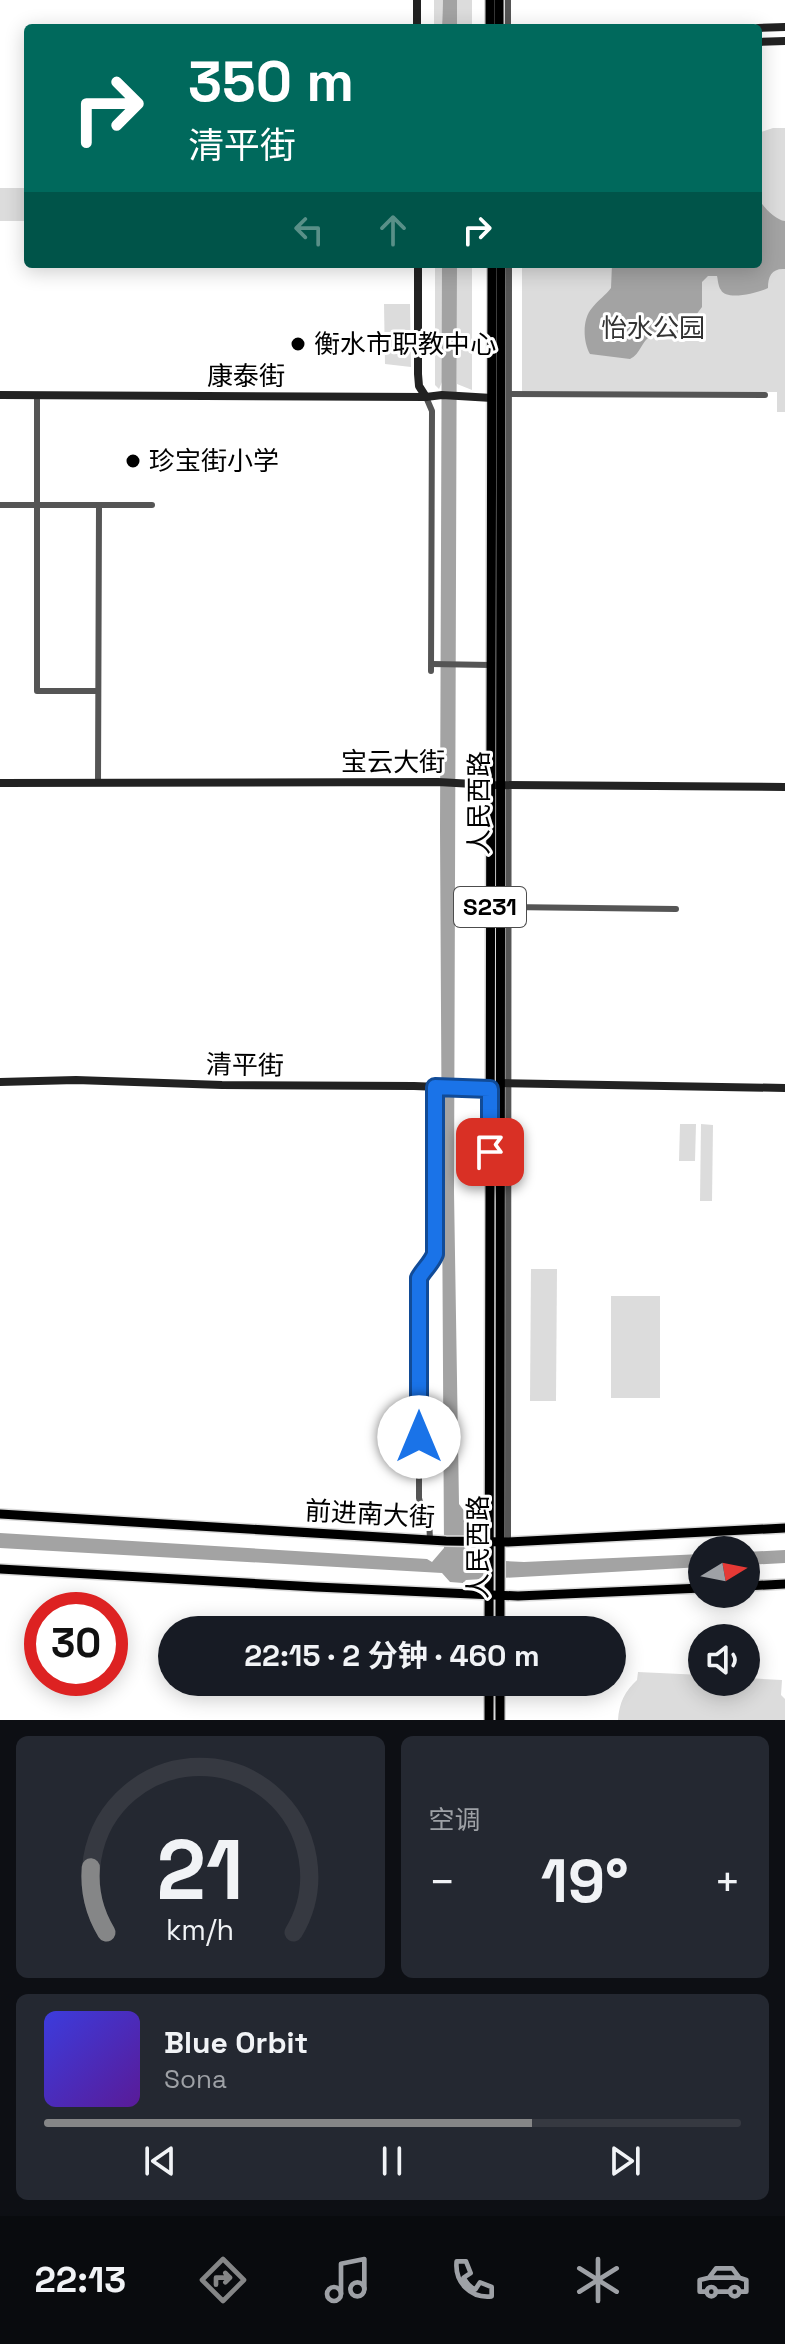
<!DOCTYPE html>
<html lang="zh">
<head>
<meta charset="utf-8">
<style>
  :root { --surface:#171b24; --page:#242831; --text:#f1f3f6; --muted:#9ea1a6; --line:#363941; --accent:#858687 }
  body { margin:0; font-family:"Space Grotesk","Noto Sans SC",sans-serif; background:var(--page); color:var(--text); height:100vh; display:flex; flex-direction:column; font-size:30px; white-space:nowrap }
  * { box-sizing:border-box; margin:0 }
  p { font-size:26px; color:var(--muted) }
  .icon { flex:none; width:44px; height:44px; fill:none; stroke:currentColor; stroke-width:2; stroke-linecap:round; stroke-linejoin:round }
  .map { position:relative; height:1720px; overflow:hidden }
  .details { display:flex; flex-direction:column; gap:16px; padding:16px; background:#0d0f14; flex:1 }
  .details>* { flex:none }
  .guide { position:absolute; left:24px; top:24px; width:738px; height:244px; border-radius:8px; box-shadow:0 4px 20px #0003; background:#00695c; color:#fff; overflow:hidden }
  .needle { width:52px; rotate:80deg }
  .controls { position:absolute; left:688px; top:1536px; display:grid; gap:16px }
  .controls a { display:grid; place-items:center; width:72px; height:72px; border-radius:50%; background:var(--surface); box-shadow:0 4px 20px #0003; font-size:40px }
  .speed { position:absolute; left:24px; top:1592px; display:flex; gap:16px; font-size:40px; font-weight:700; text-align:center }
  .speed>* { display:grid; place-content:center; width:104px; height:104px; border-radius:50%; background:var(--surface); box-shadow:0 4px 20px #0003; line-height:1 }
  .speed .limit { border:12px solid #d22; background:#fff; color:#111 }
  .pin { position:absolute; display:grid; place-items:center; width:68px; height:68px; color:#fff; margin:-34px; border-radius:16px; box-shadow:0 4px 12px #0006 }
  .me { position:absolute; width:88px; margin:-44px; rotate:0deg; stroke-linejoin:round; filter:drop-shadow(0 0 6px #0008) }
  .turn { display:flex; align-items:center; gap:28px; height:168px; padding:0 32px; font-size:36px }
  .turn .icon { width:104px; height:104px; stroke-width:2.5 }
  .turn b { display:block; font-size:56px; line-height:68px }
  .lanes { display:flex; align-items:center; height:76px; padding:0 32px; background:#0003; justify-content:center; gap:40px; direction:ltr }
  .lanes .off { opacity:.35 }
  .big { font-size:60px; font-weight:700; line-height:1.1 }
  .details .widget { flex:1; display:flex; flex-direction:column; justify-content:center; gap:12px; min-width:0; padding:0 28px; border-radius:12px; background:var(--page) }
  .details .dial { align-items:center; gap:0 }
  .dial svg { height:208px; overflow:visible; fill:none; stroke:var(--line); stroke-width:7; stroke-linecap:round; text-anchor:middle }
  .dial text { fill:var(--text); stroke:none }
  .song { display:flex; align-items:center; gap:24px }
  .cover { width:96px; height:96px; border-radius:12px; background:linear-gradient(135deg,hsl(240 70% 55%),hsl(270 70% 35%)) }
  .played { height:8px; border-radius:4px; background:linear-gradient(90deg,var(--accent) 70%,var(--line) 70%) }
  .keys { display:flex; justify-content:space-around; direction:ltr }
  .heat { display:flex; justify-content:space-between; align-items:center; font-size:44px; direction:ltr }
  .details .tiles { flex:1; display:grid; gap:16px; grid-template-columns:1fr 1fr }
  .widget:last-child { grid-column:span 2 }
  .trip { position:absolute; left:158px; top:1616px; width:468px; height:80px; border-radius:40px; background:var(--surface); box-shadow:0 4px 20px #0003; font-weight:700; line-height:80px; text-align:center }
  .tab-bar { display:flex; height:128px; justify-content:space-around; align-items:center; background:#090b0e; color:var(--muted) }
  .tab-bar .icon { width:56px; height:56px }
  .tab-bar .on { color:var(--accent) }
  .tab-bar b { font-size:36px; color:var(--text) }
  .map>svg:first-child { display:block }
  .green { fill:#dcdcdc }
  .water { fill:#a3a3a3 }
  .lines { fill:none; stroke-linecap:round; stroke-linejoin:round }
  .primary-casing { stroke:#dbdbdb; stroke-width:12 }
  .street { stroke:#555; stroke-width:6 }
  .secondary { stroke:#222; stroke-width:8 }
  .primary { stroke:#000; stroke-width:9 }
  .route-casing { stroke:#114b97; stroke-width:20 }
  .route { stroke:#1a73e8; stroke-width:14 }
  .poi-dot { fill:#000; stroke:#fff; stroke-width:3 }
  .labels { text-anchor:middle; stroke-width:6; stroke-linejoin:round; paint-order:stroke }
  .shield { fill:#fff; stroke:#4c4c4c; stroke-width:2 }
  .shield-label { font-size:24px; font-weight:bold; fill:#000 }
  .park-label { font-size:26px; fill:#333; stroke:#fff }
  .poi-label { font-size:26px; fill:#000; stroke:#fff; text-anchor:start }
  .street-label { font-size:26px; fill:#000; stroke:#fff }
</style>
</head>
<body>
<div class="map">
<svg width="785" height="1720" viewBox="0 0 785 1720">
  <rect width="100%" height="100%" fill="#fff"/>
  <g class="green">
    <polygon points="434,0 443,0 442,28 434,28"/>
    <rect x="457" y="0" width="15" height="28"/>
    <polygon points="773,128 785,128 785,412 777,412 777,392 522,392 522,264 758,264 758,133"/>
    <rect x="0" y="188" width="28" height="33"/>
    <polygon points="435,264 442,264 442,382 439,389 435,385"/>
    <polygon points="457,264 472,264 472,390 457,384"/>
    <polygon points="384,304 410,304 411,367 385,364"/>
    <polygon points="680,1124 696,1124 695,1161 679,1161"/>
    <polygon points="701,1124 713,1125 712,1201 700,1201"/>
    <polygon points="531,1269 557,1269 556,1401 530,1401"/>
    <rect x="611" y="1296" width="49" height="102"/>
    <path d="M 638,1672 L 702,1675 L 702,1682 L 746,1682 L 746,1678 L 782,1680 L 781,1695 L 785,1699 L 785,1720 L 618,1720 C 619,1703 625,1691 637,1680 Z"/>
  </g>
  <g class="water">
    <polygon points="443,0 457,0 457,28 442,28"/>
    <path d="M 758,197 C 762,206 775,220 785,221 L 785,269 C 772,268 768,276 768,288 C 758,293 726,301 721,290 C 718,286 718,280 717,276 L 708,276 L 702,282 L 702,307 C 694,317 685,334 670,336 C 663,336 657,334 651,336 C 641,341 641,354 630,359 L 590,354 C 583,342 582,319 592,308 C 598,300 606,295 611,288 L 612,264 L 758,264 Z"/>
    <polygon points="442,264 457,264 454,1192 459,1504 465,1512 466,1559 524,1562 702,1554 702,1567 466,1580 463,1583 450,1582 442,1573 0,1548 0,1533 427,1559 432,1562 444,1548 440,830"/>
    <polygon points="785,1550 785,1563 746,1565 746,1552"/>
  </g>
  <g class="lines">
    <defs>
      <g id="primary">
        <polyline points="490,0 490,28"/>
        <polyline points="499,0 499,28"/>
        <polyline points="0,1514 446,1541 508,1542 785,1528"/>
        <polyline points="0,1569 316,1587 518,1596 702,1588"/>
        <polyline points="746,1586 785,1584"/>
        <polyline points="489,1630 492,264"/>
        <polyline points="500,1630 501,264"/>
        <polyline points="489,1720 489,1682"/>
        <polyline points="500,1720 500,1682"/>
      </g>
    </defs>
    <use href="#primary" class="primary-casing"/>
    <g class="street">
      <polyline points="508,0 508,28"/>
      <polyline points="509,394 765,395"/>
      <polyline points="37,395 37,691 98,691"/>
      <polyline points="426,397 432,411 431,671"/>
      <polyline points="0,505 152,505"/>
      <polyline points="432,664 491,665"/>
      <polyline points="98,783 99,505"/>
      <polyline points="508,907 676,909"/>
      <path d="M 430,1540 L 429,1518 L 421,1506 L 419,1498 L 419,1278 C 424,1269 431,1264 435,1254 L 435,1087"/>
      <polyline points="508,1542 509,264"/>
    </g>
    <g class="secondary">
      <polyline points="417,0 417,28"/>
      <polyline points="758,28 785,27"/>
      <polyline points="758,42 785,41"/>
      <polyline points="418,264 418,374 419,386 426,397"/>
      <polyline points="0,395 426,397 442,395 492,398"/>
      <polyline points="0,783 438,782 491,785 785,787"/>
      <polyline points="0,1082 76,1080 222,1085 414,1086 490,1089"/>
      <polyline points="500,1083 785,1088"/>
    </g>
    <use href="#primary" class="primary"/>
  </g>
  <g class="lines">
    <defs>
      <path id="route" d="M 419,1437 L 419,1278 C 424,1269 431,1264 435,1254 L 435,1087 L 490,1089 L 490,1152"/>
    </defs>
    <use href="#route" class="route-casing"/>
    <use href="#route" class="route"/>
  </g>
  <g class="poi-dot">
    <circle cx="298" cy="344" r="8"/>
    <circle cx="133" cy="461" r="8"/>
  </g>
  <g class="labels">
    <rect class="shield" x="454" y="887" width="72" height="40" rx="6"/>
    <g class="shield-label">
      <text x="490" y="915">S231</text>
    </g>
    <g class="park-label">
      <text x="653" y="337">怡水公园</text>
    </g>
    <g class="poi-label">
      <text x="314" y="353">衡水市职教中心</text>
      <text x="149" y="470">珍宝街小学</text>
    </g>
    <g class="street-label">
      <text x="246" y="385">康泰街</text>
      <text x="393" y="771">宝云大街</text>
      <text transform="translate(479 803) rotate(-90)" y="9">人民西路</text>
      <text transform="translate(245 1065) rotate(1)" y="9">清平街</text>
      <text transform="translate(370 1514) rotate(3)" y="9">前进南大街</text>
      <text transform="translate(478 1547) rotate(-90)" y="9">人民西路</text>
    </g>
  </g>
</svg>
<div class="controls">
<a><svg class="needle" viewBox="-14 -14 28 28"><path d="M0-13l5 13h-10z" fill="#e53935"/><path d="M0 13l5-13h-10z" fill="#9ea1a6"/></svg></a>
<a><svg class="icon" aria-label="sound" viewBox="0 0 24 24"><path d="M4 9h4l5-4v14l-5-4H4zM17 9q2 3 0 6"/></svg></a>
</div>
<div class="speed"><div class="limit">30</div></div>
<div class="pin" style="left:490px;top:1152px;background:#d93025"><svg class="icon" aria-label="arrive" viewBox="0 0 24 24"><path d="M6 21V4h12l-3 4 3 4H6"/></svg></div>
<svg class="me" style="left:419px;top:1437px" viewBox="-20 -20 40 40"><circle r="19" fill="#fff"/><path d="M0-13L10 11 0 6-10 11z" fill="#1a73e8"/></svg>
<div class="trip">22:15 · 2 分钟 · 460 m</div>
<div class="guide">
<div class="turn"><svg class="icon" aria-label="right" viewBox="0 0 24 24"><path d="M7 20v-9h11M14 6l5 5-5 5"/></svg><div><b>350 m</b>清平街</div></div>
<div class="lanes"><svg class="icon off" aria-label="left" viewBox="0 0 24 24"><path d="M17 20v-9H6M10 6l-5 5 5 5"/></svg><svg class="icon off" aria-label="ahead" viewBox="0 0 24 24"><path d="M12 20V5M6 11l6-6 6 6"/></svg><svg class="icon" aria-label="right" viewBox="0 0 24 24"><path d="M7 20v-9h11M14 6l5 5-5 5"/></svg></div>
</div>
</div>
<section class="details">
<div class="tiles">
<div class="widget dial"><svg viewBox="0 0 100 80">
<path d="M14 69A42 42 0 1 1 86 69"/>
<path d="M14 69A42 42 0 0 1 8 44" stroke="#858687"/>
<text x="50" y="56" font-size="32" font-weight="700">21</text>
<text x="50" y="72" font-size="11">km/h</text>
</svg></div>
<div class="widget"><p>空调</p>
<div class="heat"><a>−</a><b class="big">19°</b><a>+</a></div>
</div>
<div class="widget">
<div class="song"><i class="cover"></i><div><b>Blue Orbit</b><p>Sona</p></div></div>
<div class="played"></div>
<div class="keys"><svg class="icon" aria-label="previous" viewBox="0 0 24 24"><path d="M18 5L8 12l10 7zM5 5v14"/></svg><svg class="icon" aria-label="pause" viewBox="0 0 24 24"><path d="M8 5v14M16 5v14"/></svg><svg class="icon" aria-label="next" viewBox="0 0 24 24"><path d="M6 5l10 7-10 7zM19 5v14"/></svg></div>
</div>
</div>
</section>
<nav class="tab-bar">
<b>22:13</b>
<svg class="icon on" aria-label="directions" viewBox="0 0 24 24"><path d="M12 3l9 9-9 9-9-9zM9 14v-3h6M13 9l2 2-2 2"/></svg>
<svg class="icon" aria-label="music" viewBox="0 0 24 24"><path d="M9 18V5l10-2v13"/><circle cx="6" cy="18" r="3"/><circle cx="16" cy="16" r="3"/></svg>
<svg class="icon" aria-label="phone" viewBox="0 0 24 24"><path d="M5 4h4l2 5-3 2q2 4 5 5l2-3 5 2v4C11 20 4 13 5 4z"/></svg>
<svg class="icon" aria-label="climate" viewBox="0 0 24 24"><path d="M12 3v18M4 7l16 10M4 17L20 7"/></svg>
<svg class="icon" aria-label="car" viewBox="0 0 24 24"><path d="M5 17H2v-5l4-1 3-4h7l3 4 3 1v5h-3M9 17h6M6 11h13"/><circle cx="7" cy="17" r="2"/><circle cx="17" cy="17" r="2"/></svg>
</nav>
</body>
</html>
